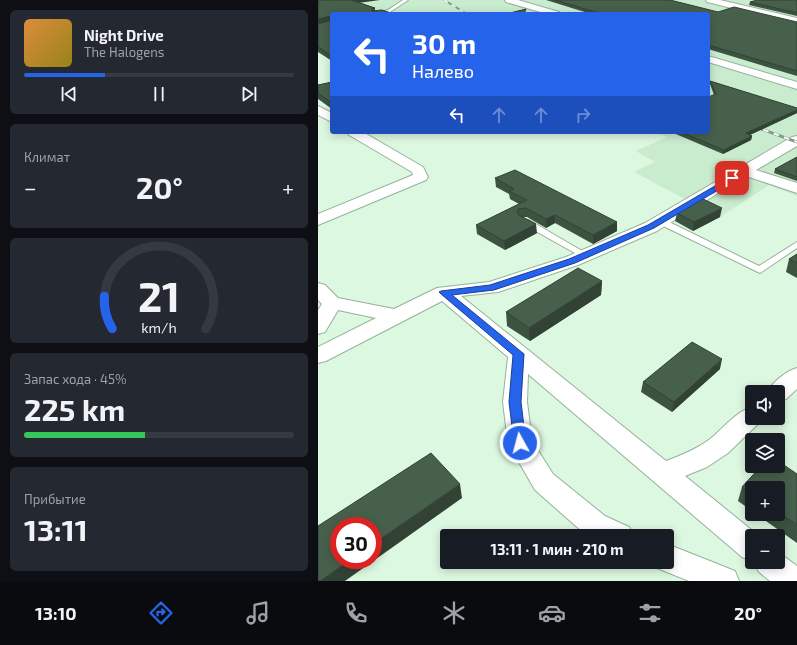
<!DOCTYPE html>
<html lang="ru">
<head>
<meta charset="utf-8">
<style>
  :root { --surface:#171b24; --page:#242831; --text:#f1f3f6; --muted:#9ea1a6; --line:#363941; --accent:#2563eb }
  body { margin:0; font-family:"Exo 2",sans-serif; background:var(--page); color:var(--text); height:100vh; display:flex; flex-direction:column; font-size:15px; white-space:nowrap }
  * { box-sizing:border-box; margin:0 }
  p { font-size:13px; color:var(--muted) }
  .icon { flex:none; width:22px; height:22px; fill:none; stroke:currentColor; stroke-width:2; stroke-linecap:round; stroke-linejoin:round }
  .map { position:relative; flex:1; overflow:hidden }
  .details { display:flex; flex-direction:column; gap:10px; padding:10px; background:#0d0f14; width:318px }
  .details>* { flex:none }
  .banner { position:absolute; left:12px; top:12px; width:380px; height:122px; border-radius:4px; box-shadow:0 2px 10px #0003; background:#2563eb; color:#fff; overflow:hidden }
  .fabs { position:absolute; left:427px; top:385px; display:grid; gap:8px }
  .fabs a { display:grid; place-items:center; width:40px; height:40px; border-radius:4px; background:var(--surface); box-shadow:0 2px 10px #0003; font-size:20px }
  .speed { position:absolute; left:12px; top:517px; display:flex; gap:8px; font-size:20px; font-weight:700; text-align:center }
  .speed>* { display:grid; place-content:center; width:52px; height:52px; border-radius:50%; background:var(--surface); box-shadow:0 2px 10px #0003; line-height:1 }
  .speed .limit { border:6px solid #d22; background:#fff; color:#111 }
  .pin { position:absolute; display:grid; place-items:center; width:34px; height:34px; color:#fff; margin:-17px; border-radius:8px; box-shadow:0 2px 6px #0006 }
  .me { position:absolute; width:44px; margin:-22px; rotate:353deg; stroke-linejoin:round; filter:drop-shadow(0 0 3px #0008) }
  .turn { display:flex; align-items:center; gap:14px; height:84px; padding:0 16px; font-size:18px }
  .turn .icon { width:52px; height:52px; stroke-width:2.5 }
  .turn b { display:block; font-size:28px; line-height:34px }
  .lanes { display:flex; align-items:center; height:38px; padding:0 16px; background:#0003; justify-content:center; gap:20px; direction:ltr }
  .lanes .off { opacity:.35 }
  .big { font-size:30px; font-weight:700; line-height:1.1 }
  .details .widget { flex:1; display:flex; flex-direction:column; justify-content:center; gap:6px; min-width:0; padding:0 14px; border-radius:6px; background:var(--page) }
  .details .dial { align-items:center; gap:0 }
  .dial svg { height:104px; overflow:visible; fill:none; stroke:var(--line); stroke-width:7; stroke-linecap:round; text-anchor:middle }
  .dial text { fill:var(--text); stroke:none }
  .song { display:flex; align-items:center; gap:12px }
  .cover { width:48px; height:48px; border-radius:6px; background:linear-gradient(135deg,hsl(30 70% 55%),hsl(50 70% 35%)) }
  .played { height:4px; border-radius:2px; background:linear-gradient(90deg,var(--accent) 30%,var(--line) 30%) }
  .keys { display:flex; justify-content:space-around; direction:ltr }
  .heat { display:flex; justify-content:space-between; align-items:center; font-size:22px; direction:ltr }
  .charge { height:6px; border-radius:3px; background:linear-gradient(90deg,#34c759 45%,var(--line) 0) }
  .trip { position:absolute; left:122px; top:529px; width:234px; height:40px; border-radius:4px; background:var(--surface); box-shadow:0 2px 10px #0003; font-weight:700; line-height:40px; text-align:center }
  .menu { display:flex; height:64px; justify-content:space-around; align-items:center; background:#090b0e; color:var(--muted) }
  .menu .icon { width:28px; height:28px }
  .menu .selected { color:var(--accent) }
  .menu b { font-size:18px; color:var(--text) }
  main { display:flex; flex:1; min-height:0 }
  .map>svg:first-child { display:block }
  .built { fill:#c9eccf }
  .lines { fill:none; stroke-linecap:round; stroke-linejoin:round }
  .lane-casing { stroke:#96b19a; stroke-width:2 }
  .street-casing { stroke:#96b19a; stroke-width:2 }
  .lane { fill:#fff; fill-rule:evenodd }
  .street { fill:#fff; fill-rule:evenodd }
  .rail-far1-casing { stroke:#859988; stroke-width:2 }
  .rail-casing { stroke:#859988; stroke-width:3 }
  .rail-far1 { stroke:#f9fef9; stroke-width:1.5; stroke-dasharray:4.5; stroke-linecap:butt }
  .rail { stroke:#f9fef9; stroke-width:2; stroke-dasharray:5.5; stroke-linecap:butt }
  .wall { fill:#3d5341 }
  .shaded-wall { fill:#324335 }
  .building { fill:#47604c; stroke:#324335 }
  .route { fill:#2563eb; stroke:#184099 }
</style>
</head>
<body>
<main>
<section class="details">
<div class="widget">
<div class="song"><i class="cover"></i><div><b>Night Drive</b><p>The Halogens</p></div></div>
<div class="played"></div>
<div class="keys"><svg class="icon" aria-label="previous" viewBox="0 0 24 24"><path d="M18 5L8 12l10 7zM5 5v14"/></svg><svg class="icon" aria-label="pause" viewBox="0 0 24 24"><path d="M8 5v14M16 5v14"/></svg><svg class="icon" aria-label="next" viewBox="0 0 24 24"><path d="M6 5l10 7-10 7zM19 5v14"/></svg></div>
</div>
<div class="widget"><p>Климат</p>
<div class="heat"><a>−</a><b class="big">20°</b><a>+</a></div>
</div>
<div class="widget dial"><svg viewBox="0 0 100 80">
<path d="M14 69A42 42 0 1 1 86 69"/>
<path d="M14 69A42 42 0 0 1 8 44" stroke="#2563eb"/>
<text x="50" y="56" font-size="32" font-weight="700">21</text>
<text x="50" y="72" font-size="11">km/h</text>
</svg></div>
<div class="widget"><p>Запас хода · 45%</p><b class="big">225 km</b><div class="charge"></div></div>
<div class="widget"><p>Прибытие</p><b class="big">13:11</b></div>
</section>
<div class="map">
<svg width="479" height="581" viewBox="0 0 479 581">
  <rect width="100%" height="100%" fill="#dcf8e0"/>
  <polygon class="built" points="0,0 479,0 479,196 451,185 402,217 375,231 351,218 378,205 316,172 337,162 318,151 349,137 338,132 390,132 390,14 14,14 14,40 0,43"/>
  <g class="lines">
    <defs>
      <g id="lane">
        <polygon points="85,0 90,0 72,12 56,14 70,10"/>
        <polygon points="339,219 345,219 441,266 479,242 479,248 442,273 339,223 338,221"/>
        <polygon points="205,220 211,220 271,255 267,258 264,257 205,224 204,222"/>
      </g>
      <g id="street">
        <polygon points="187,0 200,0 241,12 242,14 229,14 188,2"/>
        <polygon points="388,0 402,0 479,18 479,24 389,2"/>
        <polygon points="390,56 479,82 479,89 390,62"/>
        <polygon points="0,106 14,113 14,122 0,115"/>
        <polygon points="29,132 45,132 105,167 110,177 108,180 0,225 0,214 95,175 94,172 31,135"/>
        <path d="M 479,136 L 479,146 L 438,170 L 479,183 L 479,193 L 428,176 L 339,231 L 260,265 L 180,292 L 143,296 L 348,461 C 364,455 379,449 392,439 C 406,428 417,412 434,407 L 434,418 L 445,418 L 442,422 L 410,453 L 389,467 L 367,476 L 441,536 L 434,536 L 434,561 L 424,557 L 210,374 L 209,402 L 214,441 L 235,474 L 287,516 L 311,527 L 315,536 L 272,536 L 267,534 L 217,490 L 190,443 L 185,402 L 190,357 L 124,301 L 8,361 L 0,363 L 0,347 L 58,318 L 20,310 L 7,332 L 0,334 L 0,310 L 4,304 L 0,300 L 0,283 L 7,285 L 20,298 L 76,309 L 119,288 L 171,282 L 248,257 L 327,223 L 474,137 Z"/>
        <path d="M 479,368 L 479,389 L 468,399 L 460,401 L 460,392 L 449,392 C 455,382 468,371 479,368 Z"/>
        <polygon points="349,544 417,571 421,581 371,581 339,568 336,562 349,562"/>
        <polygon points="460,552 479,566 479,581 452,581 441,572 436,562 460,562"/>
      </g>
    </defs>
    <use href="#lane" class="lane-casing"/>
    <use href="#street" class="street-casing"/>
    <use href="#lane" class="lane"/>
    <use href="#street" class="street"/>
    <defs>
      <polyline id="rail-far1" points="126,0 149,14"/>
      <polyline id="rail" points="435,126 479,142"/>
    </defs>
    <use href="#rail-far1" class="rail-far1-casing"/>
    <use href="#rail" class="rail-casing"/>
    <use href="#rail-far1" class="rail-far1"/>
    <use href="#rail" class="rail"/>
  </g>
  <g class="wall">
    <polygon points="0,0 42,3 57,8 57,11 14,14 14,61 0,52"/>
    <polygon points="228,0 352,0 400,12 479,22 479,76 390,49 390,14 273,14"/>
    <polygon points="479,0 479,16 431,5 432,2"/>
    <polygon points="392,81 479,108 479,113 432,135 434,136 433,140 405,154 353,132 390,132 396,95 392,84"/>
    <polygon points="14,82 14,109 0,99 0,85"/>
    <polygon points="479,157 479,181 456,173 457,169"/>
    <polygon points="177,178 299,222 299,231 275,244 237,223 228,228 209,217 205,217 219,233 187,250 159,234 158,225 201,204 192,199 191,194 178,187"/>
    <polygon points="359,213 402,217 375,231 357,221"/>
    <polygon points="479,254 479,278 468,272 471,259"/>
    <polygon points="284,281 283,295 212,341 189,326 188,312"/>
    <polygon points="402,369 354,412 323,392 325,382"/>
    <polygon points="479,474 479,543 438,514 460,514 460,488 434,488 434,511 420,501 424,487"/>
  </g>
  <g class="shaded-wall">
    <polygon points="32,0 62,0 33,4"/>
    <polygon points="13,16 14,21 0,23 0,19"/>
    <polygon points="479,110 479,113 427,137 428,133"/>
    <polygon points="434,136 433,140 405,154 406,150"/>
    <polygon points="404,208 402,217 375,231 376,222"/>
    <polygon points="237,215 237,223 228,228 228,219"/>
    <polygon points="299,222 299,231 275,244 275,235"/>
    <polygon points="218,224 219,233 187,250 186,241"/>
    <polygon points="284,281 283,295 212,341 211,328"/>
    <polygon points="404,359 402,369 354,412 356,402"/>
    <polygon points="142,484 144,498 27,581 2,581 32,560 55,560 55,544"/>
  </g>
  <g class="building">
    <polygon points="0,0 33,0 57,8 54,9 54,11 64,10 76,14 14,14 14,17 13,16 0,19"/>
    <polygon points="237,0 352,0 400,12 416,7 479,22 479,71 390,45 390,14 284,14"/>
    <polygon points="439,0 479,0 479,13 432,2"/>
    <polygon points="208,9 206,14 188,14"/>
    <polygon points="14,20 14,56 0,47 0,24"/>
    <polygon points="392,81 479,108 479,110 428,133 434,136 406,150 363,132 390,132 390,97 398,94"/>
    <polygon points="14,82 14,103 0,93 0,85"/>
    <polygon points="479,157 479,177 457,169"/>
    <polygon points="197,170 299,222 275,235 237,215 228,219 208,208 200,209 199,212 201,215 218,224 186,241 158,225 209,200 191,191 196,189 177,178"/>
    <polygon points="383,198 404,208 376,222 359,213"/>
    <polygon points="479,254 479,263 471,259"/>
    <polygon points="260,268 284,281 211,328 188,312"/>
    <polygon points="374,342 404,359 356,402 325,382"/>
    <polygon points="113,453 142,484 55,544 55,526 21,526 21,560 32,560 2,581 0,581 0,526"/>
    <polygon points="460,461 479,474 479,525 460,512 460,488 434,488 434,494 424,487 443,466 460,466"/>
  </g>
  <polygon class="route" points="414,176 418,178 417,180 336,228 257,263 176,290 134,295 206,354 203,402 208,443 206,446 202,447 198,446 196,443 191,402 195,355 123,294 121,292 123,291 172,285 251,259 330,225"/>
</svg>
<div class="fabs">
<a><svg class="icon" aria-label="sound" viewBox="0 0 24 24"><path d="M4 9h4l5-4v14l-5-4H4zM17 9q2 3 0 6"/></svg></a>
<a><svg class="icon" aria-label="layers" viewBox="0 0 24 24"><path d="M12 4l9 5-9 5-9-5zM3 14l9 5 9-5"/></svg></a>
<a>+</a>
<a>−</a>
</div>
<div class="speed"><div class="limit">30</div></div>
<div class="pin" style="left:414px;top:178px;background:#d93025"><svg class="icon" aria-label="arrive" viewBox="0 0 24 24"><path d="M6 21V4h12l-3 4 3 4H6"/></svg></div>
<svg class="me" style="left:202px;top:443px" viewBox="-20 -20 40 40"><circle r="17" fill="#2563eb" stroke="#fff" stroke-width="3"/><path d="M0-11L8 9 0 5-8 9z" fill="#fff"/></svg>
<div class="trip">13:11 · 1 мин · 210 m</div>
<div class="banner">
<div class="turn"><svg class="icon" aria-label="left" viewBox="0 0 24 24"><path d="M17 20v-9H6M10 6l-5 5 5 5"/></svg><div><b>30 m</b>Налево</div></div>
<div class="lanes"><svg class="icon" aria-label="left" viewBox="0 0 24 24"><path d="M17 20v-9H6M10 6l-5 5 5 5"/></svg><svg class="icon off" aria-label="ahead" viewBox="0 0 24 24"><path d="M12 20V5M6 11l6-6 6 6"/></svg><svg class="icon off" aria-label="ahead" viewBox="0 0 24 24"><path d="M12 20V5M6 11l6-6 6 6"/></svg><svg class="icon off" aria-label="right" viewBox="0 0 24 24"><path d="M7 20v-9h11M14 6l5 5-5 5"/></svg></div>
</div>
</div>
</main>
<nav class="menu">
<b>13:10</b>
<svg class="icon selected" aria-label="directions" viewBox="0 0 24 24"><path d="M12 3l9 9-9 9-9-9zM9 14v-3h6M13 9l2 2-2 2"/></svg>
<svg class="icon" aria-label="music" viewBox="0 0 24 24"><path d="M9 18V5l10-2v13"/><circle cx="6" cy="18" r="3"/><circle cx="16" cy="16" r="3"/></svg>
<svg class="icon" aria-label="phone" viewBox="0 0 24 24"><path d="M5 4h4l2 5-3 2q2 4 5 5l2-3 5 2v4C11 20 4 13 5 4z"/></svg>
<svg class="icon" aria-label="climate" viewBox="0 0 24 24"><path d="M12 3v18M4 7l16 10M4 17L20 7"/></svg>
<svg class="icon" aria-label="car" viewBox="0 0 24 24"><path d="M5 17H2v-5l4-1 3-4h7l3 4 3 1v5h-3M9 17h6M6 11h13"/><circle cx="7" cy="17" r="2"/><circle cx="17" cy="17" r="2"/></svg>
<svg class="icon" aria-label="filters" viewBox="0 0 24 24"><path d="M4 7h16M4 17h16"/><circle cx="9" cy="7" r="2"/><circle cx="15" cy="17" r="2"/></svg>
<b>20°</b>
</nav>
</body>
</html>
